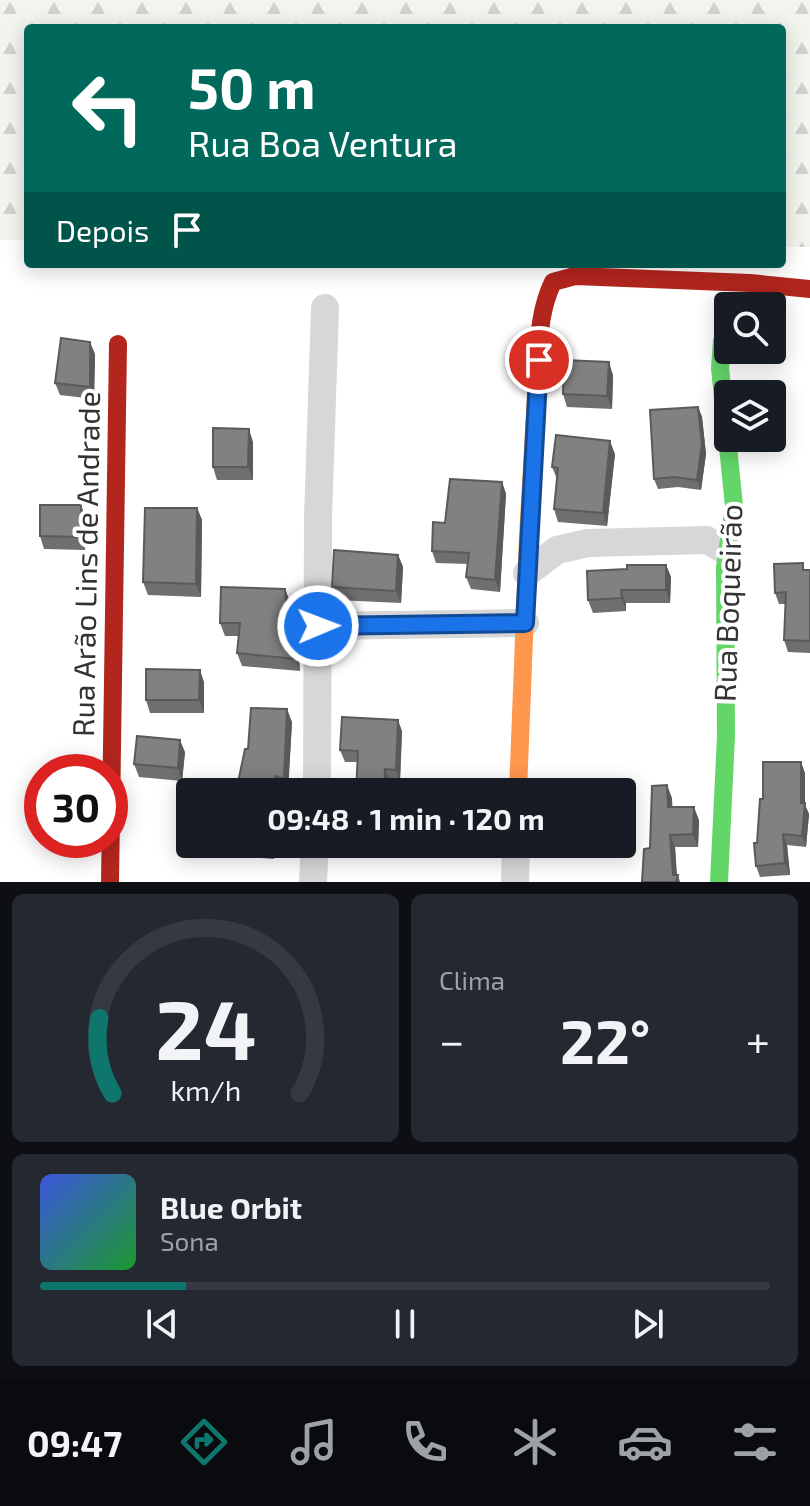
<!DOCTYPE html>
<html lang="pt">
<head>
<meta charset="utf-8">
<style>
  :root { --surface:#171b24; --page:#242831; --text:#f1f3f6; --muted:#9ea1a6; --line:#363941; --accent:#0f766e }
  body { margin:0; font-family:"Exo 2",sans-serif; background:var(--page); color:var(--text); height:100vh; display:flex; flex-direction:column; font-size:30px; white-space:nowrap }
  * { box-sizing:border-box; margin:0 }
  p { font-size:26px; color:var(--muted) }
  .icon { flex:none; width:44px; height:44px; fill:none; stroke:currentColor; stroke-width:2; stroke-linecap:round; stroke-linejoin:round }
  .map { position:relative; height:882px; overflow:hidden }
  .panel { display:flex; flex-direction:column; gap:12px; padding:12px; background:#0d0f14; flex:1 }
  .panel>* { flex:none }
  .banner { position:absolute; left:24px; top:24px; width:762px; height:244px; border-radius:8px; box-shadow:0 4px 20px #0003; background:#00695c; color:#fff; overflow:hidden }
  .fabs { position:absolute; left:714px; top:292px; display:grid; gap:16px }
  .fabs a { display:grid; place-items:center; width:72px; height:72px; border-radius:8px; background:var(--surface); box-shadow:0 4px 20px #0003; font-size:40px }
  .speed { position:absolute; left:24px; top:754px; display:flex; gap:16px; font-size:40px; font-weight:700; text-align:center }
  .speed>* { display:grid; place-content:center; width:104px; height:104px; border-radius:50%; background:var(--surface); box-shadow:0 4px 20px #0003; line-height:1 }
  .speed .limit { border:12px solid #d22; background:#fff; color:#111 }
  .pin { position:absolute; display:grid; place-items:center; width:68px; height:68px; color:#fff; margin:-34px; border:4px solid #fff; border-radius:50%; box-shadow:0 2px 8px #0007 }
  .me { position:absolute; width:88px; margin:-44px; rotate:89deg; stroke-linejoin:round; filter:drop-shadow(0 0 6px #0008) }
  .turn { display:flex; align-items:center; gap:28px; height:168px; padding:0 32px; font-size:36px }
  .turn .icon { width:104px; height:104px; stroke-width:2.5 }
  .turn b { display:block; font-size:56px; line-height:68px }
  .then { display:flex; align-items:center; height:76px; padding:0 32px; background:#0003; gap:16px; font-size:30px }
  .big { font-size:60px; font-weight:700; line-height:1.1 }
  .panel .tile { flex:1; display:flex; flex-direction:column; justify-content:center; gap:12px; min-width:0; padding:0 28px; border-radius:12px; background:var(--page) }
  .panel .dial { align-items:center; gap:0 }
  .dial svg { height:208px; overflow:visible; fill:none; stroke:var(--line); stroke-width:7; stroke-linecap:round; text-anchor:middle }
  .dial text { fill:var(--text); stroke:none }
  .song { display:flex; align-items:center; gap:24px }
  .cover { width:96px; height:96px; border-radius:12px; background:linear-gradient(135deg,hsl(230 70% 55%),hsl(130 70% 35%)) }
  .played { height:8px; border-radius:4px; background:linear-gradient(90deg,var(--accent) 20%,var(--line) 20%) }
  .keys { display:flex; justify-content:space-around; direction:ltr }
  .heat { display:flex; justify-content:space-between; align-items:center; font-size:44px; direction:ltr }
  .panel .tiles { flex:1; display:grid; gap:12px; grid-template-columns:1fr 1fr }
  .tile:last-child { grid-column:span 2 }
  .trip { position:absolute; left:176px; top:778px; width:460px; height:80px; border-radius:8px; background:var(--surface); box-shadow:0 4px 20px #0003; font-weight:700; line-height:80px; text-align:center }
  .tab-bar { display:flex; height:128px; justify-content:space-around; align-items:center; background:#090b0e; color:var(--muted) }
  .tab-bar .icon { width:56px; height:56px }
  .tab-bar .selected { color:var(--accent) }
  .tab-bar b { font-size:36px; color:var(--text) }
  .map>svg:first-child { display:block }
  .forest { fill:url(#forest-firs) }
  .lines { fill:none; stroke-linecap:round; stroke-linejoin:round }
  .street { stroke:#d7d7d7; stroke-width:28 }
  .fast { stroke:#63d668; stroke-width:18 }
  .slow { stroke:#ff974d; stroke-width:18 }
  .jam { stroke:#b3261e; stroke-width:18 }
  .wall { fill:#6f6f6f }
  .shaded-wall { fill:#5a5a5a }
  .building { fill:#818181; stroke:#5a5a5a; stroke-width:2 }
  .route-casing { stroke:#114b97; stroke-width:20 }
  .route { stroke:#1a73e8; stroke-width:14 }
  .labels { text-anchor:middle; stroke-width:8; stroke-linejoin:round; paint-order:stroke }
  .street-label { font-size:30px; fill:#333; stroke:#fff }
</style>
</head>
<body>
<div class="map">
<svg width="810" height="882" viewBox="0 0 810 882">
  <defs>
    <pattern id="forest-firs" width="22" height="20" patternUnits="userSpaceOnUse" patternTransform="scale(2)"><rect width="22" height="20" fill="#f1f5ed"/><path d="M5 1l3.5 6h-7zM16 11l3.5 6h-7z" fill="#cfd2cc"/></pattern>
  </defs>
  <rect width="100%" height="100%" fill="#fff"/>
  <polygon class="forest" points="0,0 810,0 810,247 782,247 782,28 28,28 28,240 0,240"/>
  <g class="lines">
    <g class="street">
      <polyline points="527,573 557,550 588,543 707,540 726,551"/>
      <polyline points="318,626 525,623"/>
      <polyline points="317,792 318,518 325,308"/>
      <polyline points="313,882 315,844"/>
      <polyline points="515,882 516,844"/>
    </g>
    <polyline class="fast" points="719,882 726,736 725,567 734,506 720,368 722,341 728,325"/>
    <polyline class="slow" points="518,792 528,536 538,361"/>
    <g class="jam">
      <path d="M 538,361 C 539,333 541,307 553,282 L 575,276 L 750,283 L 810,289"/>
      <polyline points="110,882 118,344"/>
    </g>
  </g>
  <g class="wall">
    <polygon points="95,354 94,399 60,395 55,383"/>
    <polygon points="613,375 612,409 567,407 563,394"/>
    <polygon points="698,407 702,417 706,454 701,490 678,487 658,489 654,479"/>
    <polygon points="253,442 253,480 217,480 213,467"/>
    <polygon points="615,454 607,526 558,522 554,509 557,479 552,467"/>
    <polygon points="502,482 506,494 500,592 471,589 466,577 468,564 436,563 432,551 445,523"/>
    <polygon points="197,508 202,520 201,597 148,595 143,582"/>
    <polygon points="86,518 85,550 44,549 40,536"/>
    <polygon points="398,555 403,567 401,603 336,600 332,587"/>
    <polygon points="666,565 671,577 670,603 626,603 626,611 593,613 588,600 627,569"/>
    <polygon points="806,570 810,570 810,653 788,652 784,640 786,604 779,604 775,593"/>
    <polygon points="285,589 290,602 292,629 297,642 300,671 242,666 237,653 239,636 225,636 220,623"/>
    <polygon points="204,682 204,713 150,713 146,700"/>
    <polygon points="292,722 288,791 280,789 248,749"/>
    <polygon points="402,731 400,781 390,781 389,792 356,792 358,762 345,762 340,750"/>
    <polygon points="185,752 182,781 139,777 134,764"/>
    <polygon points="805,773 805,805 809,814 806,847 787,845 790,875 760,877 756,866 757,843 763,799"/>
    <polygon points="672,798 672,807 699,820 698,847 675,847 677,875 650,848"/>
    <polygon points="227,844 275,844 274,859 231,856"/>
  </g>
  <g class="shaded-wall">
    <polygon points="90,342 95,354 94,399 90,387"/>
    <polygon points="609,362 613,375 612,409 607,396"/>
    <polygon points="698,407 702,417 706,454 701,490 697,480"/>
    <polygon points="249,429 253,442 253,480 248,467"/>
    <polygon points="610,441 615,454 607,526 603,513"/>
    <polygon points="502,482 506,494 500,592 495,580"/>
    <polygon points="81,505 86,518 85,550 81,537"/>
    <polygon points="197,508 202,520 201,597 196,584"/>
    <polygon points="398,555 403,567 401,603 396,591"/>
    <polygon points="666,565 671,577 670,603 666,590"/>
    <polygon points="285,589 290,602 293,642 288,629"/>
    <polygon points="621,590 626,603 626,611 622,598"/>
    <polygon points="293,629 297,642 300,671 296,659"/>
    <polygon points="200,670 204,682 204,713 199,700"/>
    <polygon points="287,709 292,722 288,791 284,779"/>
    <polygon points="398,720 402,731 400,781 396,770"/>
    <polygon points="180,740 185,752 182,781 178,768"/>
    <polygon points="801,762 805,773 805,805 809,814 806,847 802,836"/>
    <polygon points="385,769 390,781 389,792 384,792"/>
    <polygon points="275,776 280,789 280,792 274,792"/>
    <polygon points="667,785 672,798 673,819 668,807"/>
    <polygon points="694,807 699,820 698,847 693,834"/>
    <polygon points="783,834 787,845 790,875 785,863"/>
    <polygon points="670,835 675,847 677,880 678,875 680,882 675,882 673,875"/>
    <polygon points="270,844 275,844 274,859 270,846"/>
  </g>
  <g class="building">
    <polygon points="61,338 90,342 90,387 55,383"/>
    <polygon points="564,360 609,362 607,396 563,394"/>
    <polygon points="698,407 702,444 697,480 674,477 654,479 650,410"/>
    <polygon points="213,428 249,429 248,467 213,467"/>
    <polygon points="556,435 610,441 603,513 554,509 558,468 552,467"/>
    <polygon points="450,479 502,482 495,580 466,577 469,553 432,551 433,522 445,523"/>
    <polygon points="40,505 81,505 81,537 40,536"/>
    <polygon points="145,508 197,508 196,584 143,582"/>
    <polygon points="334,550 398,555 396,591 332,587"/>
    <polygon points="803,563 803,570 810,570 810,641 784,640 786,592 775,593 774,564"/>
    <polygon points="627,565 666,565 666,590 621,590 622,598 588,600 587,571 627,569"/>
    <polygon points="221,587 285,589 288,629 293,629 296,659 237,653 240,623 220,623"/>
    <polygon points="146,669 200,670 199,700 146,700"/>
    <polygon points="251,708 287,709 284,779 275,776 274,792 236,792 245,749 248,749"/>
    <polygon points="342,717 398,720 396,770 385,769 384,792 356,792 358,751 340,750"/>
    <polygon points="137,736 180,740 178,768 134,764"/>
    <polygon points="763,762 801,762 801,803 805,803 802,836 783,834 785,863 756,866 754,843 757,843 760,799 763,799"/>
    <polygon points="667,785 668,807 694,807 693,834 670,835 673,875 678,875 676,882 642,882 644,849 650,848 652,786"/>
    <polygon points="242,844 270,844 270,846"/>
  </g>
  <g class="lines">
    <defs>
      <polyline id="route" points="318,626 525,623 539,360"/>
    </defs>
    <use href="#route" class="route-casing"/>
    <use href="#route" class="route"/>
  </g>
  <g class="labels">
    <g class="street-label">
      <text transform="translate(87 564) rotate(-89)" y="10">Rua Arão Lins de Andrade</text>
      <text transform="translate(729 603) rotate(-88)" y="10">Rua Boqueirão</text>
    </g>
  </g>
</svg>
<div class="fabs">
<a><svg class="icon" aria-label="search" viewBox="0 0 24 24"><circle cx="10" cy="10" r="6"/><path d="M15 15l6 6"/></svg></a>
<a><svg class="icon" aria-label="layers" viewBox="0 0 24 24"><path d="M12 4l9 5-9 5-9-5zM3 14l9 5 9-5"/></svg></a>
</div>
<div class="speed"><div class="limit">30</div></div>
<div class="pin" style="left:539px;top:360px;background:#d93025"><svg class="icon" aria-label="arrive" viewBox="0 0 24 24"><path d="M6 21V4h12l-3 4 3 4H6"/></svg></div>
<svg class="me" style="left:318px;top:626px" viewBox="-20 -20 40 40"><circle r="17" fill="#1a73e8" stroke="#fff" stroke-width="3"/><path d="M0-11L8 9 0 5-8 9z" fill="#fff"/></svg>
<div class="trip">09:48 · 1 min · 120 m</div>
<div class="banner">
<div class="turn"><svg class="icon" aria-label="left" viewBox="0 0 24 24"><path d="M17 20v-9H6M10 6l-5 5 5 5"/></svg><div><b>50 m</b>Rua Boa Ventura</div></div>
<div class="then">Depois<svg class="icon" aria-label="arrive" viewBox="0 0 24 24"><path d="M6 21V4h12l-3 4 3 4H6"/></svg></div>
</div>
</div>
<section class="panel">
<div class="tiles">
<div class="tile dial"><svg viewBox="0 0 100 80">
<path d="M14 69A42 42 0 1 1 86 69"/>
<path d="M14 69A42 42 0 0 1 9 40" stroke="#0f766e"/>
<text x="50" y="56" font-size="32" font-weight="700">24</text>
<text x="50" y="72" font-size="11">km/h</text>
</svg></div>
<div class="tile"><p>Clima</p>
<div class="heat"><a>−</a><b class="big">22°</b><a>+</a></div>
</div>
<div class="tile">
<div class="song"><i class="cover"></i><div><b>Blue Orbit</b><p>Sona</p></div></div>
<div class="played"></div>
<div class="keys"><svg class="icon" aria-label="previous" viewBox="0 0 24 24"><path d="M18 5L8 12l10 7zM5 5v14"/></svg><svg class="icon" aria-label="pause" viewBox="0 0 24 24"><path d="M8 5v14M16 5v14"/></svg><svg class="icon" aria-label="next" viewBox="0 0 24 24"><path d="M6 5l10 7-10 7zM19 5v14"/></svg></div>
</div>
</div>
</section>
<nav class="tab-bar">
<b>09:47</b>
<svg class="icon selected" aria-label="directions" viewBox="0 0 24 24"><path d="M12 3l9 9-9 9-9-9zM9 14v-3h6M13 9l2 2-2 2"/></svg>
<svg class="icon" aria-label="music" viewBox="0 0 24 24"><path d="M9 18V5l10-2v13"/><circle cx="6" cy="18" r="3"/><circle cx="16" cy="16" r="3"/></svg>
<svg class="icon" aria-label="phone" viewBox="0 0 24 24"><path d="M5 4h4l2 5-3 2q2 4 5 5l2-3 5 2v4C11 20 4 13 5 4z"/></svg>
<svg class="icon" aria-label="climate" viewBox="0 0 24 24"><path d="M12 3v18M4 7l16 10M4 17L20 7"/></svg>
<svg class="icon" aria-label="car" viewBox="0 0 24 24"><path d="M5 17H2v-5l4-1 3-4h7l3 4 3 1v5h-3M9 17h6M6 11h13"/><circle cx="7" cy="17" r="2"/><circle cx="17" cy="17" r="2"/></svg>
<svg class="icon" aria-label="filters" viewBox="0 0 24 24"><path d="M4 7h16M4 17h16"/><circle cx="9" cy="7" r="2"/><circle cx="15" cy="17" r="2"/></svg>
</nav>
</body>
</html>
